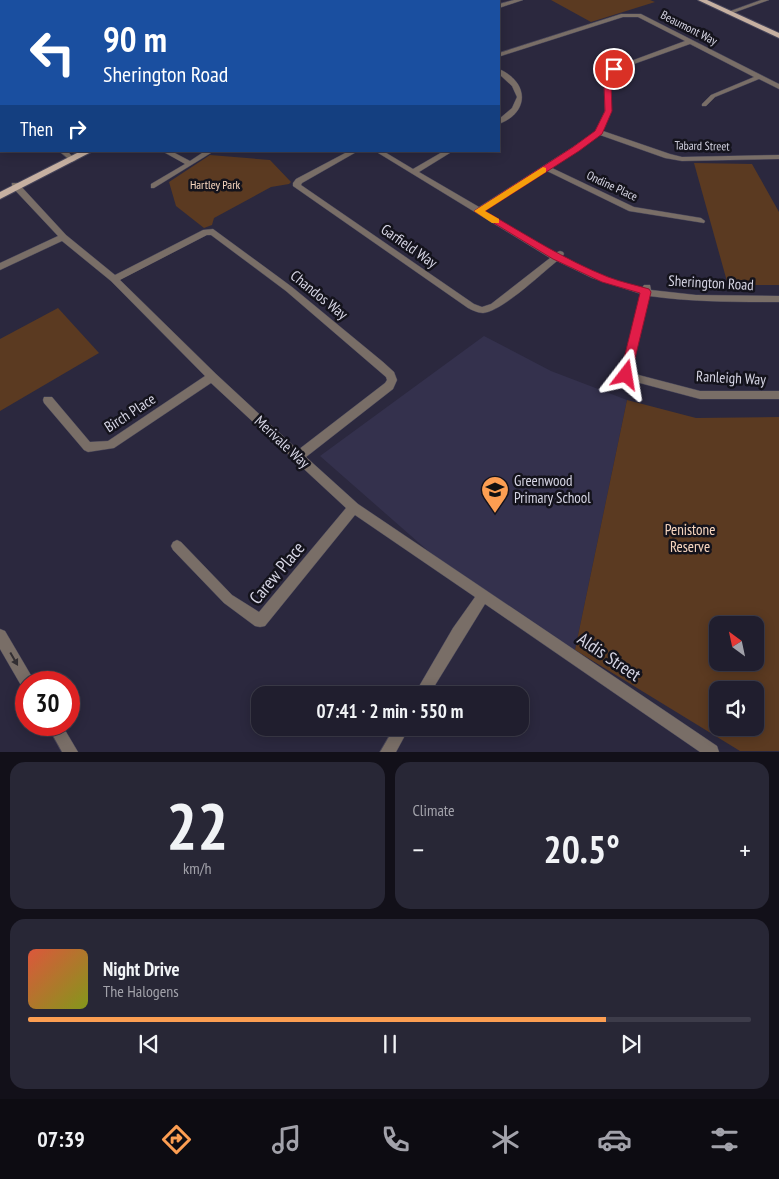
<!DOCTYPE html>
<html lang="en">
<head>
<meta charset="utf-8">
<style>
  :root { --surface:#201e2e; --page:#282736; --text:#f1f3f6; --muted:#a2a2aa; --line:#3d3c4a; --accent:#fc9e52 }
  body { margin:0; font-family:"PT Sans Narrow",sans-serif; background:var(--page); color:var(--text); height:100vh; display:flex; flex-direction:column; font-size:19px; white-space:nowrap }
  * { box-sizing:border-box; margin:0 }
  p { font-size:16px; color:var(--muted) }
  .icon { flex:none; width:28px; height:28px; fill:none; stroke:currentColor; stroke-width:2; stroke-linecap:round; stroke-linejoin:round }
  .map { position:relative; height:752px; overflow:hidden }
  .side { display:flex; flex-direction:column; gap:10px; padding:10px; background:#121019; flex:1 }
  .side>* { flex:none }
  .banner { position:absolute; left:0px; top:0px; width:500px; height:152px; box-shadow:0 2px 12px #0003,0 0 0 1px var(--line); background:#1a4fa0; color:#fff; overflow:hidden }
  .needle { width:32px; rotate:327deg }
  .fabs { position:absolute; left:709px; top:616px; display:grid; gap:10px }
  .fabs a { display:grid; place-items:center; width:55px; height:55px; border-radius:10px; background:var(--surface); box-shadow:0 2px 12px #0003,0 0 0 1px var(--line); font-size:25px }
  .speed { position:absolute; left:15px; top:671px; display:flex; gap:10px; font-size:25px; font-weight:700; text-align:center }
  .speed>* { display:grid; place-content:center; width:65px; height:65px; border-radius:50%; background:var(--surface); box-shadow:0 2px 12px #0003,0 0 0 1px var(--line); line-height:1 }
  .speed .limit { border:8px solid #d22; background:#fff; color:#111 }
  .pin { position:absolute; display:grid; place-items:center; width:42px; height:42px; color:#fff; margin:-21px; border:2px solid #fff; border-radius:50%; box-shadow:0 1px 5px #0007 }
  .me { position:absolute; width:55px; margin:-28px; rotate:14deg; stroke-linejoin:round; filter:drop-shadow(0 0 4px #0008) }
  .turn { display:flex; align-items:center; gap:18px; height:105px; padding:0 20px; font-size:22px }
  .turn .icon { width:65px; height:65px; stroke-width:2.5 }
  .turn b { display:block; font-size:35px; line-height:42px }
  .then { display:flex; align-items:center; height:48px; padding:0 20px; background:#0003; gap:10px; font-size:19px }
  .big { font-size:38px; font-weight:700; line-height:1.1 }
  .side .card { flex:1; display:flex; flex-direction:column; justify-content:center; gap:8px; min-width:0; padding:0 18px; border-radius:15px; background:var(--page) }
  .side .dial { align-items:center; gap:0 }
  .dial b { font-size:65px; line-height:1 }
  .song { display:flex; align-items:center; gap:15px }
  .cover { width:60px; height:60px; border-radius:8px; background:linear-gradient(135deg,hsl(10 70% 55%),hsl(70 70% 35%)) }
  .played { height:5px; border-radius:2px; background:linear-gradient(90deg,var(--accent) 80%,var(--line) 80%) }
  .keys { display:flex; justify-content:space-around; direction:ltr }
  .heat { display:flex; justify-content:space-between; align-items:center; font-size:28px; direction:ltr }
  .side .tiles { flex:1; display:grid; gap:10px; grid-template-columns:1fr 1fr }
  .card:last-child { grid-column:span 2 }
  .trip { position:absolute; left:251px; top:686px; width:278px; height:50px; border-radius:15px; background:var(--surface); box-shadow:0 2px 12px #0003,0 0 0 1px var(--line); font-weight:700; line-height:50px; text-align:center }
  .dock { display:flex; height:80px; justify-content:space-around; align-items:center; background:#0d0c12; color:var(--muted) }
  .dock .icon { width:35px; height:35px }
  .dock .on { color:var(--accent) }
  .dock b { font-size:22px; color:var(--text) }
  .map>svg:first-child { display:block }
  .built { fill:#34314d }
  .green { fill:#5b3a21; fill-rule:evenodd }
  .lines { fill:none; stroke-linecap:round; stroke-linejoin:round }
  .minor-casing { stroke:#464459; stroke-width:1 }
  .major-casing { stroke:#464459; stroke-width:2 }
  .minor { fill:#796e67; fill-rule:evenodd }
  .major { fill:#c6b0a1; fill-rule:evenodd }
  .oneway { fill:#322e32 }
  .route { fill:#e11d48; stroke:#92132f }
  .slow { fill:#f59e0b }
  .labels { text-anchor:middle; stroke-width:5; stroke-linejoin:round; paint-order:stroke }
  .far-street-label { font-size:12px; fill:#d6d5e4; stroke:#14131c }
  .far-park-label { font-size:12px; fill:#f8d7c0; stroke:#14131c }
  .street-label { font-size:15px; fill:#d6d5e4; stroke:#14131c }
  .poi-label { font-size:15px; fill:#d6d5e4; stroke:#14131c; text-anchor:start }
  .park-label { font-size:15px; fill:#f8d7c0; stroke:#14131c }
  .near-street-label { font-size:18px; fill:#d6d5e4; stroke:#14131c }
</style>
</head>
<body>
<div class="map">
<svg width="779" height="752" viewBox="0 0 779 752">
  <rect width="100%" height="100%" fill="#2b283e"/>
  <polygon class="built" points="484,336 551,371 627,400 575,650 451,571 320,456"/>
  <g class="green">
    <polygon points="551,0 650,0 655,2 591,22"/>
    <polygon points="210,155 270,160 291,182 289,184 271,187 214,218 212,225 204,228 176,206 169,182"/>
    <polygon points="694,163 752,164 779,212 779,285 728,285"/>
    <polygon points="58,308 99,353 0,411 0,339"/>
    <path d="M 627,400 L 696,418 L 779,417 L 779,751 L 740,751 L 575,650 ZM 718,625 L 755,625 L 755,662 L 718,662 ZM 718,690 L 755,690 L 755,728 L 718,728 Z"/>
  </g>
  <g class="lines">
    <defs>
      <g id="minor">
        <polygon points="27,0 37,0 38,1 28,1"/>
        <polygon points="514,0 523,0 499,8 499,4"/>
        <polygon points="761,0 769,0 730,14 725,13"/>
        <path d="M 621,14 L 641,14 L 779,84 L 779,89 L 759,79 L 715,97 L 706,106 L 702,106 L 702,104 L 711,95 L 754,77 L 690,44 L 617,70 L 610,84 L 611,111 L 603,131 L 670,154 L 682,157 L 779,155 L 779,159 L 682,161 L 665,158 L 600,135 L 552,168 L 634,207 L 701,218 L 705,221 L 704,223 L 629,211 L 547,171 L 484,211 L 550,251 L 555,253 L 560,251 L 563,252 L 564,254 L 562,257 C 588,270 614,281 642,288 L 644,285 L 650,285 L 651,290 L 696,295 L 779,296 L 779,302 C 736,302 692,302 649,296 L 631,373 L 700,391 L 779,391 L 779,399 L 700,399 L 621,378 L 620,375 L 641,294 L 592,278 L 557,261 C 541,274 501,312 483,313 C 478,313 472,310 468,308 L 293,186 L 293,183 L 296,179 L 349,151 L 358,151 L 302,183 L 301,185 L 474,304 L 482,307 L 491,304 L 550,258 L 375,151 L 383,151 L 413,169 L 444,151 L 453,151 L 419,172 L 479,207 L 573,147 L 596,131 L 605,111 L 604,84 L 612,68 L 685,41 L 638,17 L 623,17 L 501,56 L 499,57 L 499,53 Z"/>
        <polygon points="0,34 1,35 1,39 0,39"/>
        <path d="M 499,69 C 529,82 530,112 499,124 L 499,119 L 512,108 L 517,97 L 512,86 L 499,74 Z"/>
        <rect x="0" y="86" width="1" height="4"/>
        <polygon points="59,151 67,151 76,160 72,162"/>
        <polygon points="162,151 171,151 190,161 205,151 214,151 154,188 151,188 151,184 185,164"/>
        <path d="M 12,183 L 18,183 L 66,235 L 115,275 L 203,230 L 213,229 L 292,287 L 383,362 L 394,372 L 397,380 L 393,389 L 306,457 L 358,504 L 717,746 L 719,752 L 700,752 L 485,604 L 429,695 L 414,695 L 453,628 L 475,597 L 355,515 L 265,626 L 260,627 L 255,626 L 224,603 L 173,550 L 171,546 L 173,542 L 177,540 L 181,542 L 232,595 L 259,612 L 346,508 L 211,383 L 114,448 L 88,452 L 84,450 L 44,403 L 43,400 L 44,397 L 52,397 L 90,442 L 108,441 L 205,376 L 111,281 L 62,241 L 0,270 L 0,263 L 58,236 L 12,187 ZM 207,235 L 211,235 L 286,291 L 386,377 L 387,380 L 385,383 L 298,450 L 216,374 L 120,280 Z"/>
        <polygon points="0,629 5,631 32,677 34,682 26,682 26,689 22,687 0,649"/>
        <polygon points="47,725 62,725 78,752 62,752"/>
        <polygon points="394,728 409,728 396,752 380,752"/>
      </g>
      <g id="major">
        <polygon points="698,0 707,0 779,33 779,38"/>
        <polygon points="81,151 93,151 0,199 0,192"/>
      </g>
    </defs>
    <use href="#minor" class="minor-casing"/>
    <use href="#major" class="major-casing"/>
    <use href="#minor" class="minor"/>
    <use href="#major" class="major"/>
  </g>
  <defs><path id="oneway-solid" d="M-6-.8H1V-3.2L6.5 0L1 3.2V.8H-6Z" transform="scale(1.25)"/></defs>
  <use class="oneway" href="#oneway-solid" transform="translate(14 659) rotate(60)"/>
  <path class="route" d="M 611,68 L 617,69 L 611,84 L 612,111 L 602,134 L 579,151 L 485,211 C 525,234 565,260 608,277 C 621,282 636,285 649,289 L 651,292 L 631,375 L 626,379 L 620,375 L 640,293 L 602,282 L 553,259 L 474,211 L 573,147 L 595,131 L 605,111 L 604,84 Z"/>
  <polygon class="slow" points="543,167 546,168 546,172 485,211 499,219 499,223 492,223 474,211"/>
  <defs>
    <symbol id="school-pin" viewBox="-11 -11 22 30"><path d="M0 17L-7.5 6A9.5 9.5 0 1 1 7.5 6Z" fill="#fc9e52" stroke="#14131c"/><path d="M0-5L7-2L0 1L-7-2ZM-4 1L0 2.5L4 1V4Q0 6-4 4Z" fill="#111"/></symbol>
  </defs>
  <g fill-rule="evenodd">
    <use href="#school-pin" x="479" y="474" width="32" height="43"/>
  </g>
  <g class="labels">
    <g class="far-street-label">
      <text transform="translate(689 28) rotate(27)" y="4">Beaumont Way</text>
      <text transform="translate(702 146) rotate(1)" y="4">Tabard Street</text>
      <text transform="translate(612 186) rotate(25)" y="4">Ondine Place</text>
    </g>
    <g class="far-park-label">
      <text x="215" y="189">Hartley Park</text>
    </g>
    <g class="street-label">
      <text transform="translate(409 246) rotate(35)" y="5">Garfield Way</text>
      <text transform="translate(711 283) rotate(3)" y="5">Sherington Road</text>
      <text transform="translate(319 295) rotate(39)" y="5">Chandos Way</text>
      <text transform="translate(731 378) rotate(3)" y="5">Ranleigh Way</text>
      <text transform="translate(130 413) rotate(-33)" y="5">Birch Place</text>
      <text transform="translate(282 442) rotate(43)" y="5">Merivale Way</text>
    </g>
    <g class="poi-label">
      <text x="514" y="486">Greenwood<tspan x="514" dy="17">Primary School</tspan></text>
    </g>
    <g class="park-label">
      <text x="690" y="535">Penistone<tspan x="690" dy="17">Reserve</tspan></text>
    </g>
    <g class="near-street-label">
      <text transform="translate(277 573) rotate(-50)" y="6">Carew Place</text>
      <text transform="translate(609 657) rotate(34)" y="6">Aldis Street</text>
    </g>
  </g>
</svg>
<div class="fabs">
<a><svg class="needle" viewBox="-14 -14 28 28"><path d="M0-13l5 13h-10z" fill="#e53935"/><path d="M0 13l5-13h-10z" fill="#a2a2aa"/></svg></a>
<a><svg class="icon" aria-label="sound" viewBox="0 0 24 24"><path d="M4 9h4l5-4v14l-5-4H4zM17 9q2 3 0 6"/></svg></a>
</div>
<div class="speed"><div class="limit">30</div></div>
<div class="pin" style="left:614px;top:69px;background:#d93025"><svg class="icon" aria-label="arrive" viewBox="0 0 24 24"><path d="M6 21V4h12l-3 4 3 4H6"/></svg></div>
<svg class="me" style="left:626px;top:375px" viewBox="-20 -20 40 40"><path d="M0-17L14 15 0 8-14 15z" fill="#e11d48" stroke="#fff" stroke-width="4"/></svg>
<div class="trip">07:41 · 2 min · 550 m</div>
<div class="banner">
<div class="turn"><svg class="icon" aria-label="left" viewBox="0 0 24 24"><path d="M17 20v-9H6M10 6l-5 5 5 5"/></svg><div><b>90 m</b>Sherington Road</div></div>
<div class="then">Then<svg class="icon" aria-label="right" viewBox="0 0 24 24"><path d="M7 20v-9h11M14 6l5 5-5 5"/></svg></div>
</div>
</div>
<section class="side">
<div class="tiles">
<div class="card dial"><b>22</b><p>km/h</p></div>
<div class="card"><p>Climate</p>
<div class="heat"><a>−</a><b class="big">20.5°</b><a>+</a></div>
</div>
<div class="card">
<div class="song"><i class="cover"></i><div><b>Night Drive</b><p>The Halogens</p></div></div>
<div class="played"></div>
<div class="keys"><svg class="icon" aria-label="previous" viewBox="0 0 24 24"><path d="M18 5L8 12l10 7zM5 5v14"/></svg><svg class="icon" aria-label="pause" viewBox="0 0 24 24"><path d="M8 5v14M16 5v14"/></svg><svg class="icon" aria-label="next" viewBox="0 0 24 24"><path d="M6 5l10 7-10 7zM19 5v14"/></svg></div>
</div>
</div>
</section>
<nav class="dock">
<b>07:39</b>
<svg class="icon on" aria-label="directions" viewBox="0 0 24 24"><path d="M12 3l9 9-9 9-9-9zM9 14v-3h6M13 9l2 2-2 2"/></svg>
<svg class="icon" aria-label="music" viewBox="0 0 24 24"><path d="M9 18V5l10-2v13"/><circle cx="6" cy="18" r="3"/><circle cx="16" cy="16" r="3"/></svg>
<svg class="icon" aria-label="phone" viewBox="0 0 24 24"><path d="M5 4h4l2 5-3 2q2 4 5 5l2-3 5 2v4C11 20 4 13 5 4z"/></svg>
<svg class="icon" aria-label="climate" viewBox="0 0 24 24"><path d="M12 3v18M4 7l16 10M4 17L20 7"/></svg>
<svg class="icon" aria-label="car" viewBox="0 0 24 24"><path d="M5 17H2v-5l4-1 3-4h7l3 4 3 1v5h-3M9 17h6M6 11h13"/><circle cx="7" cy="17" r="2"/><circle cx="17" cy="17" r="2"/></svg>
<svg class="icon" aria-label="filters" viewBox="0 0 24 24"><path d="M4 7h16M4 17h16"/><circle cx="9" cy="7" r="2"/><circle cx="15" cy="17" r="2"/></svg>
</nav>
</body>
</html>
